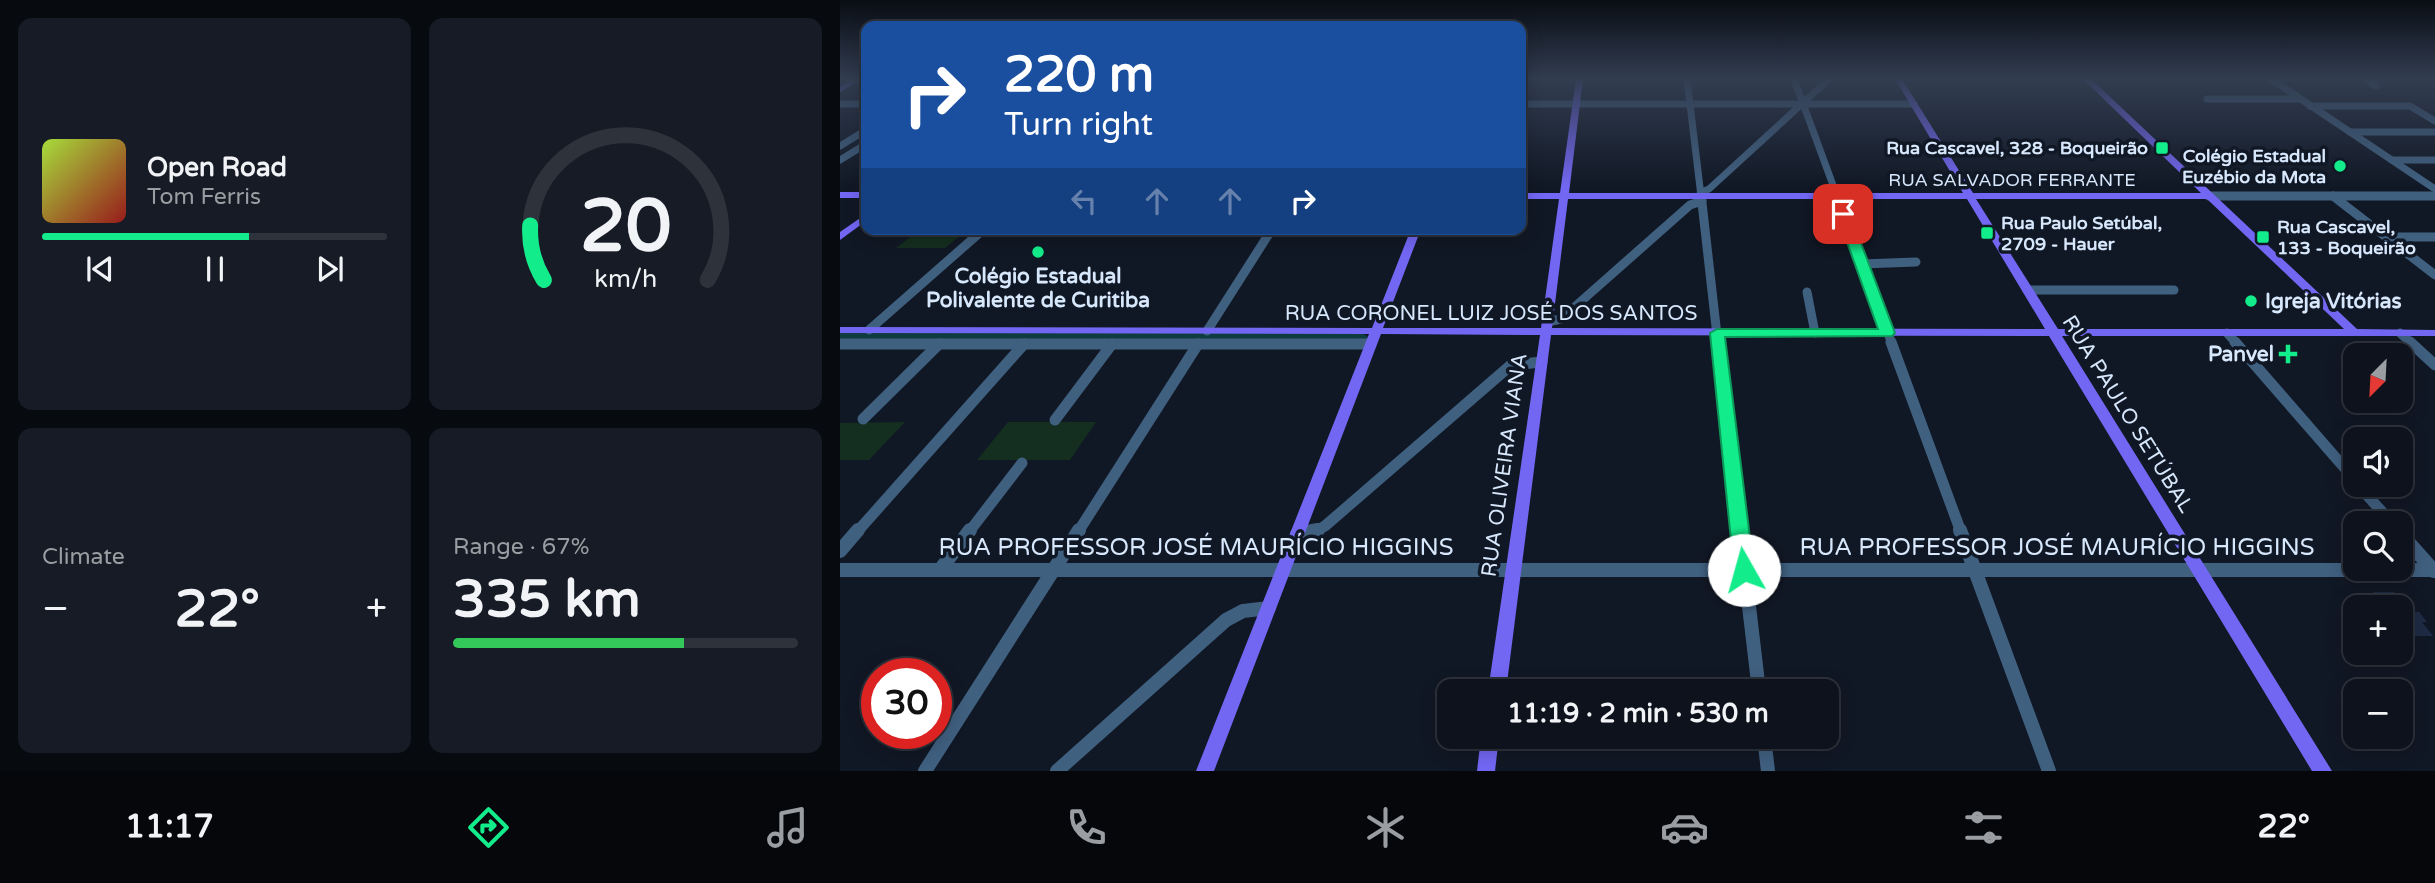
<!DOCTYPE html>
<html lang="en">
<head>
<meta charset="utf-8">
<style>
  :root { --surface:#0d121c; --page:#161b25; --text:#f1f3f6; --muted:#9a9ea3; --line:#2d323b; --accent:#13ec8b }
  body { margin:0; font-family:"Varela Round",sans-serif; background:var(--page); color:var(--text); height:100vh; display:flex; flex-direction:column; font-size:26px; white-space:nowrap }
  * { box-sizing:border-box; margin:0 }
  p { font-size:23px; color:var(--muted) }
  .icon { flex:none; width:38px; height:38px; fill:none; stroke:currentColor; stroke-width:2; stroke-linecap:round; stroke-linejoin:round }
  .map { position:relative; flex:1; overflow:hidden }
  .details { display:flex; flex-direction:column; gap:18px; padding:18px; background:#070a0f; width:840px }
  .details>* { flex:none }
  .hud { position:absolute; left:21px; top:21px; width:665px; height:214px; border-radius:14px; box-shadow:0 4px 18px #0003,0 0 0 2px var(--line); background:#1a4fa0; color:#fff; overflow:hidden }
  .needle { width:46px; rotate:204deg }
  .controls { position:absolute; left:1503px; top:343px; display:grid; gap:14px }
  .controls a { display:grid; place-items:center; width:70px; height:70px; border-radius:14px; background:var(--surface); box-shadow:0 4px 18px #0003,0 0 0 2px var(--line); font-size:35px }
  .speed { position:absolute; left:21px; top:658px; display:flex; gap:14px; font-size:35px; font-weight:700; text-align:center }
  .speed>* { display:grid; place-content:center; width:91px; height:91px; border-radius:50%; background:var(--surface); box-shadow:0 4px 18px #0003,0 0 0 2px var(--line); line-height:1 }
  .speed .limit { border:10px solid #d22; background:#fff; color:#111 }
  .pin { position:absolute; display:grid; place-items:center; width:60px; height:60px; color:#fff; margin:-30px; border-radius:14px; box-shadow:0 4px 10px #0006 }
  .me { position:absolute; width:77px; margin:-38px; rotate:353deg; stroke-linejoin:round; filter:drop-shadow(0 0 5px #0008) }
  .turn { display:flex; align-items:center; gap:24px; height:147px; padding:0 28px; font-size:32px }
  .turn .icon { width:91px; height:91px; stroke-width:2.5 }
  .turn b { display:block; font-size:49px; line-height:60px }
  .lanes { display:flex; align-items:center; height:66px; padding:0 28px; background:#0003; justify-content:center; gap:35px; direction:ltr }
  .lanes .off { opacity:.35 }
  .big { font-size:52px; font-weight:700; line-height:1.1 }
  .details .widget { flex:1; display:flex; flex-direction:column; justify-content:center; gap:10px; min-width:0; padding:0 24px; border-radius:14px; background:var(--page) }
  .details .dial { align-items:center; gap:0 }
  .dial svg { height:182px; overflow:visible; fill:none; stroke:var(--line); stroke-width:7; stroke-linecap:round; text-anchor:middle }
  .dial text { fill:var(--text); stroke:none }
  .song { display:flex; align-items:center; gap:21px }
  .cover { width:84px; height:84px; border-radius:10px; background:linear-gradient(135deg,hsl(80 70% 55%),hsl(0 70% 35%)) }
  .played { height:7px; border-radius:4px; background:linear-gradient(90deg,var(--accent) 60%,var(--line) 60%) }
  .keys { display:flex; justify-content:space-around; direction:ltr }
  .heat { display:flex; justify-content:space-between; align-items:center; font-size:38px; direction:ltr }
  .charge { height:10px; border-radius:5px; background:linear-gradient(90deg,#34c759 67%,var(--line) 0) }
  .details .tiles { flex:1; display:grid; gap:18px; grid-template-columns:repeat(2,1fr) }
  .trip { position:absolute; left:597px; top:679px; width:402px; height:70px; border-radius:14px; background:var(--surface); box-shadow:0 4px 18px #0003,0 0 0 2px var(--line); font-weight:700; line-height:70px; text-align:center }
  .tab-bar { display:flex; height:112px; justify-content:space-around; align-items:center; background:#05070b; color:var(--muted) }
  .tab-bar .icon { width:49px; height:49px }
  .tab-bar .active { color:var(--accent) }
  .tab-bar b { font-size:32px; color:var(--text) }
  main { display:flex; flex:1; min-height:0 }
  .map>svg:first-child { display:block }
  .green { fill:#142e1f }
  .lines { fill:none; stroke-linecap:round; stroke-linejoin:round }
  .river { fill:#0e3c40; fill-rule:evenodd }
  .building { fill:#1e2b44 }
  .minor-far3 { stroke:#406080; stroke-width:7 }
  .minor-far2 { stroke:#406080; stroke-width:9 }
  .minor-far1 { stroke:#406080; stroke-width:11 }
  .minor { stroke:#406080; stroke-width:14 }
  .major { fill:#7267f3; fill-rule:evenodd }
  .route { fill:#13ec8b; stroke:#0c995a; stroke-width:2 }
  .poi-dot { fill:#13ec8b; stroke:#111825; stroke-width:2.5 }
  .labels { text-anchor:middle; stroke-width:7; stroke-linejoin:round; paint-order:stroke }
  .far-poi-label { font-size:18px; font-weight:bold; fill:#d7e7fc; stroke:#111825; text-anchor:end }
  .far-street-label { font-size:18px; fill:#d7e7fc; stroke:#111825 }
  .poi-label { font-size:21px; font-weight:bold; fill:#d7e7fc; stroke:#111825 }
  .street-label { font-size:21px; fill:#d7e7fc; stroke:#111825 }
  .near-street-label { font-size:24px; fill:#d7e7fc; stroke:#111825 }
</style>
</head>
<body>
<main>
<section class="details">
<div class="tiles">
<div class="widget">
<div class="song"><i class="cover"></i><div><b>Open Road</b><p>Tom Ferris</p></div></div>
<div class="played"></div>
<div class="keys"><svg class="icon" aria-label="previous" viewBox="0 0 24 24"><path d="M18 5L8 12l10 7zM5 5v14"/></svg><svg class="icon" aria-label="pause" viewBox="0 0 24 24"><path d="M8 5v14M16 5v14"/></svg><svg class="icon" aria-label="next" viewBox="0 0 24 24"><path d="M6 5l10 7-10 7zM19 5v14"/></svg></div>
</div>
<div class="widget dial"><svg viewBox="0 0 100 80">
<path d="M14 69A42 42 0 1 1 86 69"/>
<path d="M14 69A42 42 0 0 1 8 45" stroke="#13ec8b"/>
<text x="50" y="56" font-size="32" font-weight="700">20</text>
<text x="50" y="72" font-size="11">km/h</text>
</svg></div>
<div class="widget"><p>Climate</p>
<div class="heat"><a>−</a><b class="big">22°</b><a>+</a></div>
</div>
<div class="widget"><p>Range · 67%</p><b class="big">335 km</b><div class="charge"></div></div>
</div>
</section>
<div class="map">
<svg width="1595" height="771" viewBox="0 0 1595 771">
  <rect width="100%" height="100%" fill="#111825"/>
  <g class="green">
    <polygon points="73,235 121,235 105,248 56,248"/>
    <polygon points="65,422 29,460 0,460 0,423"/>
    <polygon points="168,422 256,422 230,460 137,460"/>
  </g>
  <g class="lines">
    <polygon class="river" points="0,332 522,333 530,338 522,343 0,342"/>
  </g>
  <polygon class="building" points="1533,592 1554,592 1571,612 1579,612 1587,622 1582,622 1593,636 1568,636 1561,627 1561,607 1545,607"/>
  <g class="lines">
    <g class="minor-far3">
      <polyline points="847,79 861,196"/>
      <polyline points="954,79 997,196"/>
      <polyline points="1431,79 1595,189"/>
      <polyline points="1525,79 1536,86"/>
      <polyline points="1367,99 1460,99"/>
      <polyline points="0,104 26,104"/>
      <polyline points="681,104 1074,104"/>
      <polyline points="1470,106 1570,106 1595,121"/>
      <polyline points="1510,132 1595,132"/>
      <polyline points="0,146 26,130"/>
      <polyline points="0,160 26,144"/>
      <polyline points="1552,160 1595,160"/>
      <polyline points="861,192 869,189 989,79"/>
      <polyline points="1369,196 1595,196"/>
    </g>
    <g class="minor-far2">
      <polyline points="861,194 878,344"/>
      <polyline points="997,194 1052,344"/>
      <polyline points="1369,196 1595,196"/>
      <polyline points="1493,196 1595,275"/>
      <polyline points="1546,237 1595,237"/>
      <polyline points="1022,264 1076,262"/>
      <polyline points="1187,290 1334,290"/>
      <polyline points="967,292 975,333"/>
      <polyline points="707,322 721,319 850,205 862,201"/>
      <polyline points="29,330 144,229"/>
      <polyline points="367,331 432,229"/>
      <polyline points="1387,333 1397,344"/>
      <polyline points="1560,333 1572,344"/>
    </g>
    <g class="minor-far1">
      <polyline points="878,342 900,532"/>
      <polyline points="1051,342 1121,532"/>
      <polyline points="1395,342 1516,481"/>
      <polyline points="1570,342 1595,365"/>
      <polyline points="0,344 531,344"/>
      <polyline points="23,419 99,344"/>
      <polyline points="215,420 272,344"/>
      <polyline points="1518,485 1552,523"/>
      <polyline points="17,532 184,344"/>
      <polyline points="129,532 182,463"/>
      <polyline points="238,532 358,344"/>
      <polyline points="474,532 485,526 671,365 702,362"/>
    </g>
    <g class="minor">
      <polyline points="900,530 919,691"/>
      <polyline points="1120,530 1209,771"/>
      <polyline points="457,534 478,530"/>
      <polyline points="1561,534 1594,571"/>
      <polyline points="0,551 18,530"/>
      <polyline points="0,570 1595,570"/>
      <polyline points="100,570 130,530"/>
      <polyline points="924,737 928,771"/>
      <polyline points="85,771 239,530"/>
      <polyline points="217,771 386,620 403,611 429,608"/>
    </g>
    <g class="major">
      <polygon points="13,79 22,79 0,92 0,87"/>
      <path d="M 736,79 L 743,79 L 729,193 L 1123,193 L 1055,79 L 1062,79 L 1133,193 L 1361,193 L 1243,79 L 1251,79 L 1517,329 L 1595,330 L 1595,336 L 1222,336 L 1492,771 L 1472,771 L 1209,336 L 711,335 L 666,691 L 648,691 L 700,335 L 541,334 L 374,771 L 356,771 L 529,334 L 0,333 L 0,327 L 532,328 L 571,229 L 581,229 L 543,328 L 701,328 L 719,199 L 681,199 L 681,193 L 720,193 ZM 728,199 L 1127,199 L 1205,329 L 712,328 ZM 1136,199 L 1367,199 L 1504,329 L 1218,329 Z"/>
      <rect x="0" y="192" width="26" height="6"/>
      <polygon points="26,214 26,221 0,240 0,232"/>
      <polygon points="641,737 659,737 655,771 637,771"/>
    </g>
  </g>
  <linearGradient id="sky" x2="0" y2="1"><stop stop-color="#090d14"/><stop offset="0.42" stop-color="#323d51"/><stop offset="1" stop-color="#323d51" stop-opacity="0"/></linearGradient>
  <rect width="1595" height="187" fill="url(#sky)"/>
  <polygon class="route" points="1003,211 1010,214 1055,333 1052,336 885,337 914,570 911,576 904,578 897,576 894,570 870,333 877,329 1038,329 997,214"/>
  <g class="poi-dot">
    <rect x="1315" y="141" width="14" height="14" rx="3.5"/>
    <circle cx="1500" cy="166" r="7"/>
    <rect x="1140" y="226" width="14" height="14" rx="3.5"/>
    <rect x="1416" y="230" width="14" height="14" rx="3.5"/>
    <circle cx="198" cy="252" r="7"/>
    <circle cx="1411" cy="301" r="7"/>
    <path d="M1444.5 343.5h7v7h7v7h-7v7h-7v-7h-7v-7h7z"/>
  </g>
  <g class="labels">
    <g class="far-poi-label">
      <text x="1308" y="154">Rua Cascavel, 328 - Boqueirão</text>
      <text x="1486" y="162">Colégio Estadual<tspan x="1486" dy="21">Euzébio da Mota</tspan></text>
      <text x="1161" y="229" text-anchor="start">Rua Paulo Setúbal,<tspan x="1161" dy="21">2709 - Hauer</tspan></text>
      <text x="1437" y="233" text-anchor="start">Rua Cascavel,<tspan x="1437" dy="21">133 - Boqueirão</tspan></text>
    </g>
    <g class="far-street-label">
      <text x="1172" y="186">RUA SALVADOR FERRANTE</text>
    </g>
    <g class="poi-label">
      <text x="198" y="283">Colégio Estadual<tspan x="198" dy="24">Polivalente de Curitiba</tspan></text>
      <text x="1425" y="308" text-anchor="start">Igreja Vitórias</text>
      <text x="1434" y="361" text-anchor="end">Panvel</text>
    </g>
    <g class="street-label">
      <text x="651" y="320">RUA CORONEL LUIZ JOSÉ DOS SANTOS</text>
      <text transform="translate(1288 414) rotate(58)" y="7">RUA PAULO SETÚBAL</text>
      <text transform="translate(664 465) rotate(-82)" y="7">RUA OLIVEIRA VIANA</text>
    </g>
    <g class="near-street-label">
      <text x="356" y="555">RUA PROFESSOR JOSÉ MAURÍCIO HIGGINS</text>
      <text x="1217" y="555">RUA PROFESSOR JOSÉ MAURÍCIO HIGGINS</text>
    </g>
  </g>
</svg>
<div class="controls">
<a><svg class="needle" viewBox="-14 -14 28 28"><path d="M0-13l5 13h-10z" fill="#e53935"/><path d="M0 13l5-13h-10z" fill="#9a9ea3"/></svg></a>
<a><svg class="icon" aria-label="sound" viewBox="0 0 24 24"><path d="M4 9h4l5-4v14l-5-4H4zM17 9q2 3 0 6"/></svg></a>
<a><svg class="icon" aria-label="search" viewBox="0 0 24 24"><circle cx="10" cy="10" r="6"/><path d="M15 15l6 6"/></svg></a>
<a>+</a>
<a>−</a>
</div>
<div class="speed"><div class="limit">30</div></div>
<div class="pin" style="left:1003px;top:214px;background:#d93025"><svg class="icon" aria-label="arrive" viewBox="0 0 24 24"><path d="M6 21V4h12l-3 4 3 4H6"/></svg></div>
<svg class="me" style="left:904px;top:570px" viewBox="-20 -20 40 40"><circle r="19" fill="#fff"/><path d="M0-13L10 11 0 6-10 11z" fill="#13ec8b"/></svg>
<div class="trip">11:19 · 2 min · 530 m</div>
<div class="hud">
<div class="turn"><svg class="icon" aria-label="right" viewBox="0 0 24 24"><path d="M7 20v-9h11M14 6l5 5-5 5"/></svg><div><b>220 m</b>Turn right</div></div>
<div class="lanes"><svg class="icon off" aria-label="left" viewBox="0 0 24 24"><path d="M17 20v-9H6M10 6l-5 5 5 5"/></svg><svg class="icon off" aria-label="ahead" viewBox="0 0 24 24"><path d="M12 20V5M6 11l6-6 6 6"/></svg><svg class="icon off" aria-label="ahead" viewBox="0 0 24 24"><path d="M12 20V5M6 11l6-6 6 6"/></svg><svg class="icon" aria-label="right" viewBox="0 0 24 24"><path d="M7 20v-9h11M14 6l5 5-5 5"/></svg></div>
</div>
</div>
</main>
<nav class="tab-bar">
<b>11:17</b>
<svg class="icon active" aria-label="directions" viewBox="0 0 24 24"><path d="M12 3l9 9-9 9-9-9zM9 14v-3h6M13 9l2 2-2 2"/></svg>
<svg class="icon" aria-label="music" viewBox="0 0 24 24"><path d="M9 18V5l10-2v13"/><circle cx="6" cy="18" r="3"/><circle cx="16" cy="16" r="3"/></svg>
<svg class="icon" aria-label="phone" viewBox="0 0 24 24"><path d="M5 4h4l2 5-3 2q2 4 5 5l2-3 5 2v4C11 20 4 13 5 4z"/></svg>
<svg class="icon" aria-label="climate" viewBox="0 0 24 24"><path d="M12 3v18M4 7l16 10M4 17L20 7"/></svg>
<svg class="icon" aria-label="car" viewBox="0 0 24 24"><path d="M5 17H2v-5l4-1 3-4h7l3 4 3 1v5h-3M9 17h6M6 11h13"/><circle cx="7" cy="17" r="2"/><circle cx="17" cy="17" r="2"/></svg>
<svg class="icon" aria-label="filters" viewBox="0 0 24 24"><path d="M4 7h16M4 17h16"/><circle cx="9" cy="7" r="2"/><circle cx="15" cy="17" r="2"/></svg>
<b>22°</b>
</nav>
</body>
</html>
